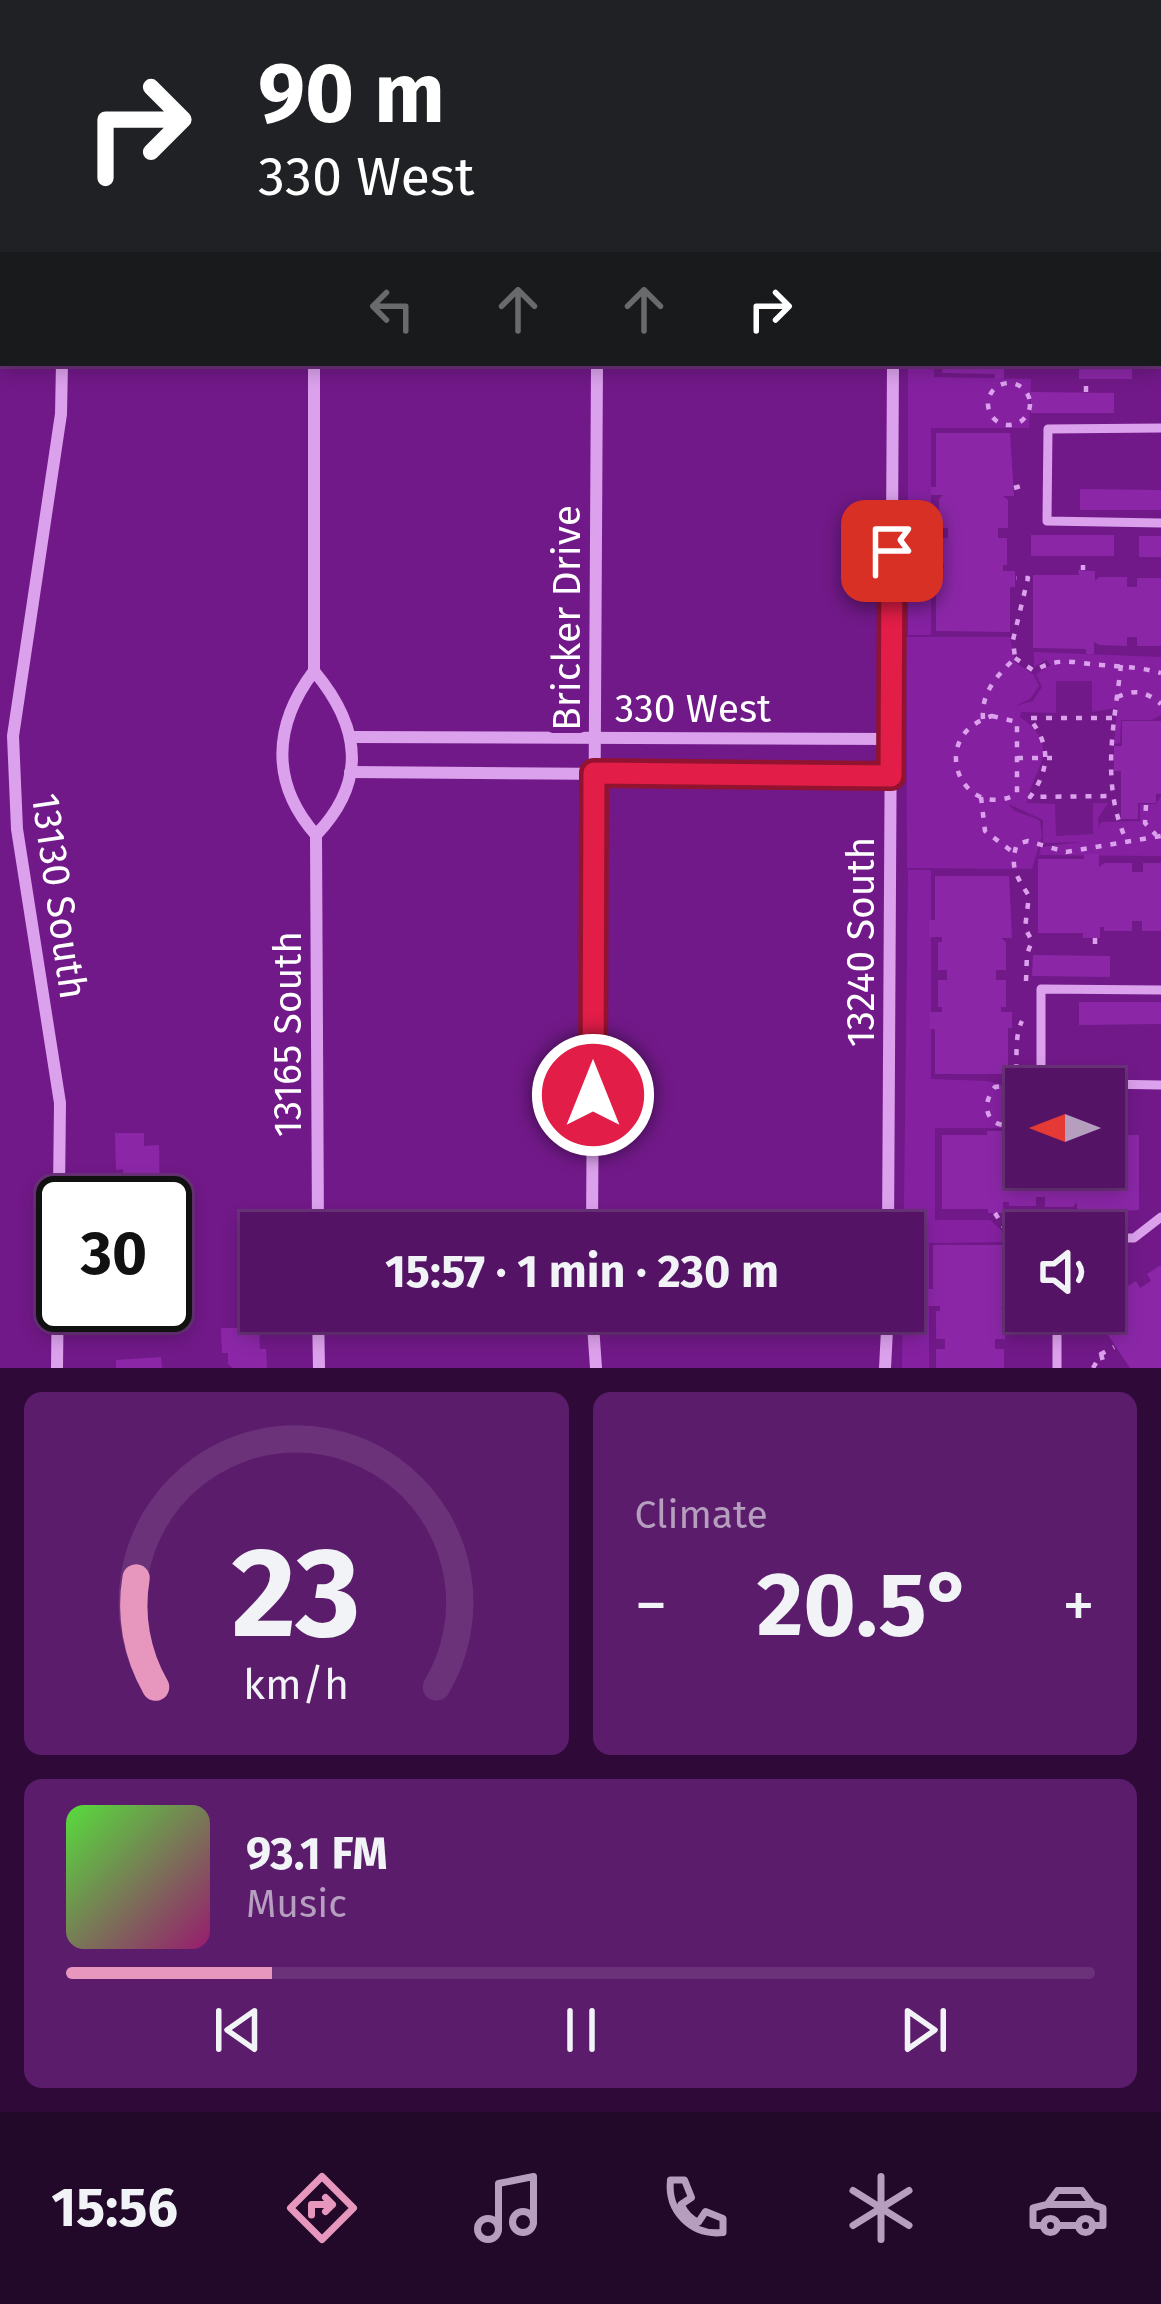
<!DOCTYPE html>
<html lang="en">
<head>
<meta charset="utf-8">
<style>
  :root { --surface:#551366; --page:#5b1c6c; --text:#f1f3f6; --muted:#b69ebf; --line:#6b327a; --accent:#e797bd }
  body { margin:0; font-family:"Fira Sans",sans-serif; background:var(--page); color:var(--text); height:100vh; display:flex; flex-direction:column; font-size:45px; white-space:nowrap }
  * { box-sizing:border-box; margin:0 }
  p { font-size:39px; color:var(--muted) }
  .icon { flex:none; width:66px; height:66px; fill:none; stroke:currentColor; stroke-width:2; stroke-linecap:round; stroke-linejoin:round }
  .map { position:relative; height:1368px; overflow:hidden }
  .sheet { display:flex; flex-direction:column; gap:24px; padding:24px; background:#2f0a38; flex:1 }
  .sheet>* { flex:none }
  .top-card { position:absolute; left:0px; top:0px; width:1161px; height:366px; box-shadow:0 6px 18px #0003,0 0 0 3px var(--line); background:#202124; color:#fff; overflow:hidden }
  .needle { width:78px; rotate:270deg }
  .tools { position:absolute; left:1005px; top:1068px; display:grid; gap:24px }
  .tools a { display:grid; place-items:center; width:120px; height:120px; border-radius:0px; background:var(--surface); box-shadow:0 6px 18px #0003,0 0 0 3px var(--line); font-size:60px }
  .speed { position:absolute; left:36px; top:1176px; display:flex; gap:24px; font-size:60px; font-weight:700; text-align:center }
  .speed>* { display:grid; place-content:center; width:156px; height:156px; border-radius:50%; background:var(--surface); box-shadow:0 6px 18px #0003,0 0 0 3px var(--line); line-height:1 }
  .speed .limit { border:6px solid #111; border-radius:18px; background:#fff; color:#111 }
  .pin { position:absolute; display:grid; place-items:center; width:102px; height:102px; color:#fff; margin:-51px; border-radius:24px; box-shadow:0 6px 18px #0006 }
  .me { position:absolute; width:132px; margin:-66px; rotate:0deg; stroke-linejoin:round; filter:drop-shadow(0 0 9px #0008) }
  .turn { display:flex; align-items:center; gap:42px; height:252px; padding:0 60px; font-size:54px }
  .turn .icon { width:156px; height:156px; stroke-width:2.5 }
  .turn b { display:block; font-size:84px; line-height:102px }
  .lanes { display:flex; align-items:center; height:114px; padding:0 60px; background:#0003; justify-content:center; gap:60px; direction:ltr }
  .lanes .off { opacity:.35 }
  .big { font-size:90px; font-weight:700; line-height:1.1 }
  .sheet .tile { flex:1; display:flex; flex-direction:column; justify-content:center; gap:18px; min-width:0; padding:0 42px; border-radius:18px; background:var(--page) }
  .sheet .dial { align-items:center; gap:0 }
  .dial svg { height:312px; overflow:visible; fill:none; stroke:var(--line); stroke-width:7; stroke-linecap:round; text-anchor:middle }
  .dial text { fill:var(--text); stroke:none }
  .song { display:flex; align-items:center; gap:36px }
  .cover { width:144px; height:144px; border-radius:18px; background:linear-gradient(135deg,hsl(110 70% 55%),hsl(320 70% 35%)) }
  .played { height:12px; border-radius:6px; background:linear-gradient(90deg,var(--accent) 20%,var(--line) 20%) }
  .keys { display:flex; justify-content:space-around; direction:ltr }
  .heat { display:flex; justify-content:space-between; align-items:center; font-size:66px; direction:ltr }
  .sheet .tiles { flex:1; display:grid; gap:24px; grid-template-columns:1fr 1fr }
  .tile:last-child { grid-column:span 2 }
  .trip { position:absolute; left:240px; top:1212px; width:684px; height:120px; border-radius:0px; background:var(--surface); box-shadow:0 6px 18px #0003,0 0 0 3px var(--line); font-weight:700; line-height:120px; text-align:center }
  .dock { display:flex; height:192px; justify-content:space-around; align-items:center; background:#220829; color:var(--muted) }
  .dock .icon { width:84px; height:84px }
  .dock .active { color:var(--accent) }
  .dock b { font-size:54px; color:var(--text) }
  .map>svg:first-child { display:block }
  .green { fill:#8521a1 }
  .building { fill:#8b27a7 }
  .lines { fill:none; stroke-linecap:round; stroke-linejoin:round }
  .path { stroke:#dca1ed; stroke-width:4.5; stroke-dasharray:6 9; stroke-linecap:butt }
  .service { stroke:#dca1ed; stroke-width:9 }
  .minor { stroke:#dca1ed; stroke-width:12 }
  .route-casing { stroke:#92132f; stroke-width:30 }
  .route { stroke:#e11d48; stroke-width:21 }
  .labels { text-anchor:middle; stroke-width:12; stroke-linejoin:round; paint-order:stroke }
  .street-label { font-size:39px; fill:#fff; stroke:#711988 }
</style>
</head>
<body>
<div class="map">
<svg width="1161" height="1368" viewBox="0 0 1161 1368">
  <rect width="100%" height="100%" fill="#711988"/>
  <g class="green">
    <polygon points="908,363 934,363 934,377 1031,379 1029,428 931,428 931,635 908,635"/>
    <path d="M 906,637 L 1010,637 L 1015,662 L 1034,675 L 1039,686 L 1030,699 L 1015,706 L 1033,701 L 1042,687 L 1036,674 L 1051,665 L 1046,660 L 1034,667 L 1034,652 L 1161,657 L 1161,715 L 1152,720 L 1121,720 L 1120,743 L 1114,744 L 1117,708 L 1092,712 L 1092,681 L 1056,681 L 1056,713 L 1021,712 L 1020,717 C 1065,748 1031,771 1027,803 L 1055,804 L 1056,836 L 1093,834 L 1093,803 L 1108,803 L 1098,818 L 1099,828 L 1101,822 L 1140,821 L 1140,804 L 1156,804 L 1161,796 L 1161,856 L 1039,855 L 1041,847 L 1081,842 L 1043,843 L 1043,820 L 1009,804 C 1012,814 1030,814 1040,821 L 1042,836 L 1032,869 L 907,868 Z"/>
    <polygon points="908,870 931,870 931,1079 987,1081 1026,1092 1026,1128 935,1128 935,1220 990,1220 1014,1242 929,1243 929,1368 902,1368"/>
  </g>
  <g class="building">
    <polygon points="943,363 1004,363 1004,378 995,379 995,374 942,373"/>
    <rect x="1079" y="363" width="53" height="16"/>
    <polygon points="1031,392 1114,393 1114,413 1031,413"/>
    <polygon points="936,433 1010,433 1014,496 1003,496 1008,500 1008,528 998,528 998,538 1007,538 1007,565 1003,565 1003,571 1015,571 1015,587 1010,587 1010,632 936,631 936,586 930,586 930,570 943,570 944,565 939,565 939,538 948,538 948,528 939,528 939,499 943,495 931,495 931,487 936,487"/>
    <polygon points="1080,489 1161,490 1161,510 1080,510"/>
    <rect x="1031" y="535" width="83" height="21"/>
    <rect x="1139" y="536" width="22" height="21"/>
    <polygon points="1078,570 1095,571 1095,581 1099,577 1127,577 1127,587 1137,587 1137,578 1161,578 1161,646 1137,646 1137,637 1127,637 1127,646 1099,645 1094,642 1094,654 1086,654 1086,649 1033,648 1033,575 1079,575"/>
    <polygon points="1122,721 1161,721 1161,794 1156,794 1156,803 1138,803 1138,819 1121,819 1121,771 1114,771 1114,746 1122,746"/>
    <polygon points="1084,854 1099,854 1099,867 1104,863 1132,863 1132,872 1143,872 1143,863 1161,863 1161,931 1142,931 1142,921 1132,921 1132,931 1104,931 1104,927 1100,927 1100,938 1083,938 1083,933 1038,933 1038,859 1084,859"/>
    <polygon points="935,876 1009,876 1012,938 1001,938 1006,942 1006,970 996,970 996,980 1006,980 1006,1007 1001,1007 1001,1012 1012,1012 1012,1028 1008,1028 1008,1074 935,1074 935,1029 930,1029 930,1012 942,1012 942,1007 938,1007 938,980 947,980 947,970 938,970 938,942 942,942 942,937 929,937 929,920 935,920"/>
    <polygon points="1033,955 1110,956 1110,977 1032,976"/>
    <polygon points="1079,1002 1161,1002 1161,1024 1079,1025"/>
    <polygon points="987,1131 1003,1131 1003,1143 1008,1143 1008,1138 1026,1138 1026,1167 1104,1167 1104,1135 1139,1135 1139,1210 1077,1213 1077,1202 1073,1207 1045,1207 1045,1197 1036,1197 1036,1206 1009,1206 1009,1202 1003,1202 1003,1213 988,1213 988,1209 942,1209 942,1135 987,1135"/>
    <polygon points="115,1133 144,1133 144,1146 159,1145 160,1203 120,1203 119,1177 123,1177 123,1169 116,1170"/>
    <polygon points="933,1245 1008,1245 1011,1307 1000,1307 1005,1311 1005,1339 995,1339 995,1349 1004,1349 1004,1368 936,1368 936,1349 945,1349 945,1339 936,1339 936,1311 940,1311 940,1306 928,1306 928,1289 933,1289"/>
    <polygon points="1161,1265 1161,1368 1130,1368 1092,1311 1104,1311 1104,1302 1136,1281 1140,1288 1151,1281 1147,1274"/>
    <rect x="117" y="1305" width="43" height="15"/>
    <polygon points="221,1328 259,1328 260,1349 266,1349 267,1368 233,1368 228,1364 228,1353 222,1353"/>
    <polygon points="161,1357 162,1368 116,1368 116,1360"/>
  </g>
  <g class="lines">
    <g class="path">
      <polyline points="1158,114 1161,113"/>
      <circle cx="1009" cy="404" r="21"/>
      <polyline points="1086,392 1086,380"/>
      <polyline points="1014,488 1021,486"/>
      <polyline points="1083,565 1083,570"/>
      <path d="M 1015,658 L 1034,671 C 1059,656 1074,663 1101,665 C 1123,667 1140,667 1161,673"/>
      <path d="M 1121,665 C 1114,726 1100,784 1127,842"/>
      <path d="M 1117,697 C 1136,689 1145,691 1161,704"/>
      <path d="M 992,716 L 1017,722 L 1017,794 C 962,823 925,736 992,716 Z"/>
      <path d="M 1112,718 L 1029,718 C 1051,745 1050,769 1030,797 L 1112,796"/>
      <path d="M 983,719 C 981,692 997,676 1015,658 L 1013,640 L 1028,578 L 1016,578"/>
      <polyline points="1017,758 1052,758"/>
      <polyline points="981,797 985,831 1014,853"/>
      <polyline points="1146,805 1145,823 1156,835"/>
      <polyline points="1095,938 1095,944"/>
      <path d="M 1026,981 L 1027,954 L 1032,941 L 1025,928 L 1029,896 C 1017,877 1009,867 1017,844 L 1028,841 L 1066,852 L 1161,836"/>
      <path d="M 1014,1085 C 1019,1065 1013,1038 1022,1021"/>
      <path d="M 1014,1085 L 995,1087 C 971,1117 1007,1142 1026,1110"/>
      <polyline points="1014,1085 1026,1099"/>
      <polyline points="995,1213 1003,1226 1019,1231"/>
      <polyline points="1013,1297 1017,1297"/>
      <polyline points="1101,1354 1105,1368"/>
      <polyline points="1093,1368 1101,1354 1114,1347"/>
    </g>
    <g class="service">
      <polyline points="936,2 1011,3"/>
      <polyline points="1158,7 1161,5"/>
      <polyline points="1158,46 1161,50"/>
      <polyline points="1158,324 1161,337"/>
      <polyline points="1161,428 1048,429 1047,521 1161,523"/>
      <polyline points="1161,990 1041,989 1041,1083 1161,1085"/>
      <polyline points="1104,1238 1134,1238 1161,1217"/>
      <polyline points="1057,1311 1057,1368"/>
    </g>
    <g class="minor">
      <polyline points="699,0 874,3"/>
      <polyline points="505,3 592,0"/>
      <polyline points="314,671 314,363"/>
      <polyline points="351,737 891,739"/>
      <polyline points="350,772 891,776"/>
      <path d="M 316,835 C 368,781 360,726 314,671 C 273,725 270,783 316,835 L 318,1233"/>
      <polyline points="592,1233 597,363"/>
      <polyline points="888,1233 893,363"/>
      <polyline points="318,1311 319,1368"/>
      <polyline points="592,1311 596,1368"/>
      <polyline points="57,1368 60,1103 17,829 13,736 61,414 62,363"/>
      <polyline points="885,1368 888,1311"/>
    </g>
  </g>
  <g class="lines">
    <defs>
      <polyline id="route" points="593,1095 594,773 891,776 892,551"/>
    </defs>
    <use href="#route" class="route-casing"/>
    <use href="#route" class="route"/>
  </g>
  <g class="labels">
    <g class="street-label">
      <text transform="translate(566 618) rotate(-90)" y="14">Bricker Drive</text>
      <text x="693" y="722">330 West</text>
      <text transform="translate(60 896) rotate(82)" y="14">13130 South</text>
      <text transform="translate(860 942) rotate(-90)" y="14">13240 South</text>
      <text transform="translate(287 1034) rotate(-90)" y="14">13165 South</text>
    </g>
  </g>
</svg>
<div class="tools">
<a><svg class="needle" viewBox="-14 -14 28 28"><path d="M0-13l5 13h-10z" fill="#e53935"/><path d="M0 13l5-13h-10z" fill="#b69ebf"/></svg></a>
<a><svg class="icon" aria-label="sound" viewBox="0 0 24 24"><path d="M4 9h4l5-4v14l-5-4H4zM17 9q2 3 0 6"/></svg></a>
</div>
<div class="speed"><div class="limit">30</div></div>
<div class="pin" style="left:892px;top:551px;background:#d93025"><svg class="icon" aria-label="arrive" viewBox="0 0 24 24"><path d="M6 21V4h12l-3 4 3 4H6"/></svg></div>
<svg class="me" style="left:593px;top:1095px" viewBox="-20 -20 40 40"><circle r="17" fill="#e11d48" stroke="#fff" stroke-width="3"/><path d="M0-11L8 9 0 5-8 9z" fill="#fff"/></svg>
<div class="trip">15:57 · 1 min · 230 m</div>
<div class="top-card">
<div class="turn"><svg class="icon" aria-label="right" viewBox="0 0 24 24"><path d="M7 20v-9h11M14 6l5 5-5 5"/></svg><div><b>90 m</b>330 West</div></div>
<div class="lanes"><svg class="icon off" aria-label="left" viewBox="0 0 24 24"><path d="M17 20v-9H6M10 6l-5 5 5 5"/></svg><svg class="icon off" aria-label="ahead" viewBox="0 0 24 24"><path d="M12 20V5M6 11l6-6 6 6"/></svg><svg class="icon off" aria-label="ahead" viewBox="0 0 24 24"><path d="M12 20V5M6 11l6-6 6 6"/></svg><svg class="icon" aria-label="right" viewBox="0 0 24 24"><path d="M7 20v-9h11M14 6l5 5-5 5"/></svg></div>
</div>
</div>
<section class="sheet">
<div class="tiles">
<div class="tile dial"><svg viewBox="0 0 100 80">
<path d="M14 69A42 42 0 1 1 86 69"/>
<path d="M14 69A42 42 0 0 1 9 41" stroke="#e797bd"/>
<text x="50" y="56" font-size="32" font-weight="700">23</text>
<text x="50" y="72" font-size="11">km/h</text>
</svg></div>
<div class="tile"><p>Climate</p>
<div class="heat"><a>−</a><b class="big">20.5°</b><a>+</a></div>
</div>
<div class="tile">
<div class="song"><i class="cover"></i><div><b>93.1 FM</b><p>Music</p></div></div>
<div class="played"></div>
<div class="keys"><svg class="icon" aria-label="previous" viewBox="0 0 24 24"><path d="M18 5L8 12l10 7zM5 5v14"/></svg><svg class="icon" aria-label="pause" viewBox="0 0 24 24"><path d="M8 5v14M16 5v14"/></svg><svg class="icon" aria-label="next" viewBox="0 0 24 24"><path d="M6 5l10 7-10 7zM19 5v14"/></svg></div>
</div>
</div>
</section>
<nav class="dock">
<b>15:56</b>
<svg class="icon active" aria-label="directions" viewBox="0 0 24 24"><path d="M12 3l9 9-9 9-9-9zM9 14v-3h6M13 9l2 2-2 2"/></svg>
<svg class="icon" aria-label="music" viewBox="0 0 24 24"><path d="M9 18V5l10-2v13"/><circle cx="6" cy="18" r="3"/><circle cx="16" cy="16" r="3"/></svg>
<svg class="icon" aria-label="phone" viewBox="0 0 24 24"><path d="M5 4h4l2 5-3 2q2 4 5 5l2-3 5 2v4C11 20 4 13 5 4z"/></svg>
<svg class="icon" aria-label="climate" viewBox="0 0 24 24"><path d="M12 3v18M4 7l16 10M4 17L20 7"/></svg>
<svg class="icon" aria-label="car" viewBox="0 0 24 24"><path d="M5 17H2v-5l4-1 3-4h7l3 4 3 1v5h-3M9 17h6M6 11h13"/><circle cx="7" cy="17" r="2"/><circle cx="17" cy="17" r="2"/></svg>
</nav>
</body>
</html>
